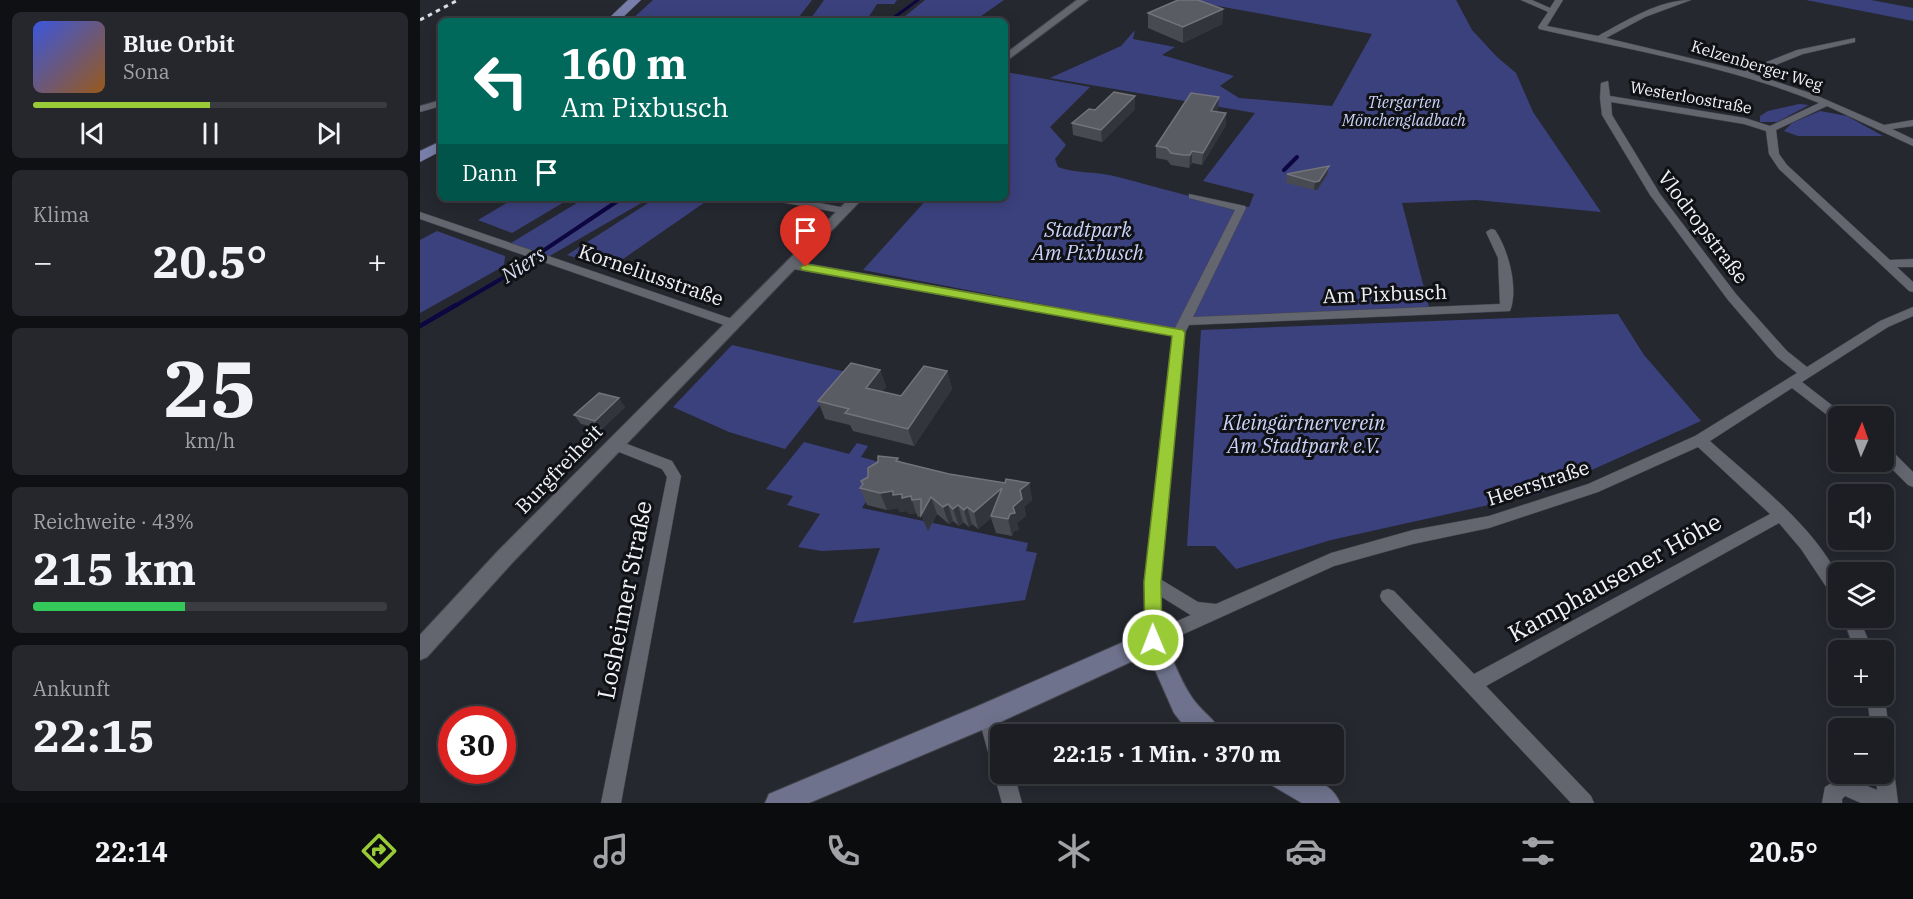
<!DOCTYPE html>
<html lang="de">
<head>
<meta charset="utf-8">
<style>
  :root { --surface:#1c1e24; --page:#25272c; --text:#f1f3f6; --muted:#a0a2a6; --line:#3a3c41; --accent:#99cb36 }
  body { margin:0; font-family:"IBM Plex Serif",serif; background:var(--page); color:var(--text); height:100vh; display:flex; flex-direction:column; font-size:22px; white-space:nowrap }
  * { box-sizing:border-box; margin:0 }
  p { font-size:20px; color:var(--muted) }
  .icon { flex:none; width:33px; height:33px; fill:none; stroke:currentColor; stroke-width:2; stroke-linecap:round; stroke-linejoin:round }
  .map { position:relative; flex:1; overflow:hidden }
  .side { display:flex; flex-direction:column; gap:12px; padding:12px; background:#0f1014; width:420px }
  .side>* { flex:none }
  .guide { position:absolute; left:18px; top:18px; width:570px; height:183px; border-radius:9px; box-shadow:0 3px 15px #0003,0 0 0 2px var(--line); background:#00695c; color:#fff; overflow:hidden }
  .needle { width:39px; rotate:2deg }
  .controls { position:absolute; left:1408px; top:406px; display:grid; gap:12px }
  .controls a { display:grid; place-items:center; width:66px; height:66px; border-radius:9px; background:var(--surface); box-shadow:0 3px 15px #0003,0 0 0 2px var(--line); font-size:30px }
  .speed { position:absolute; left:18px; top:706px; display:flex; gap:12px; font-size:30px; font-weight:700; text-align:center }
  .speed>* { display:grid; place-content:center; width:78px; height:78px; border-radius:50%; background:var(--surface); box-shadow:0 3px 15px #0003,0 0 0 2px var(--line); line-height:1 }
  .speed .limit { border:9px solid #d22; background:#fff; color:#111 }
  .pin { position:absolute; display:grid; place-items:center; width:51px; height:51px; color:#fff; margin:-62px -26px; border-radius:50% 50% 50% 0; rotate:-45deg; box-shadow:0 0 6px #0007 }
  .pin .icon { rotate:45deg }
  .me { position:absolute; width:66px; margin:-33px; rotate:359deg; stroke-linejoin:round; filter:drop-shadow(0 0 4px #0008) }
  .turn { display:flex; align-items:center; gap:21px; height:126px; padding:0 24px; font-size:27px }
  .turn .icon { width:78px; height:78px; stroke-width:2.5 }
  .turn b { display:block; font-size:42px; line-height:51px }
  .then { display:flex; align-items:center; height:57px; padding:0 24px; background:#0003; gap:12px; font-size:22px }
  .big { font-size:45px; font-weight:800; line-height:1.1 }
  .side .widget { flex:1; display:flex; flex-direction:column; justify-content:center; gap:9px; min-width:0; padding:0 21px; border-radius:9px; background:var(--page) }
  .side .dial { align-items:center; gap:0 }
  .dial b { font-size:78px; line-height:1 }
  .song { display:flex; align-items:center; gap:18px }
  .cover { width:72px; height:72px; border-radius:9px; background:linear-gradient(135deg,hsl(230 70% 55%),hsl(30 70% 35%)) }
  .played { height:6px; border-radius:3px; background:linear-gradient(90deg,var(--accent) 50%,var(--line) 50%) }
  .keys { display:flex; justify-content:space-around; direction:ltr }
  .heat { display:flex; justify-content:space-between; align-items:center; font-size:33px; direction:ltr }
  .charge { height:9px; border-radius:4px; background:linear-gradient(90deg,#34c759 43%,var(--line) 0) }
  .trip { position:absolute; left:570px; top:724px; width:354px; height:60px; border-radius:9px; background:var(--surface); box-shadow:0 3px 15px #0003,0 0 0 2px var(--line); font-weight:800; line-height:60px; text-align:center }
  .dock { display:flex; height:96px; justify-content:space-around; align-items:center; background:#0b0c0e; color:var(--muted) }
  .dock .icon { width:42px; height:42px }
  .dock .on { color:var(--accent) }
  .dock b { font-size:27px; color:var(--text) }
  main { display:flex; flex:1; min-height:0 }
  .map>svg:first-child { display:block }
  .green { fill:#3b417d }
  .lines { fill:none; stroke-linecap:round; stroke-linejoin:round }
  .stream-far2 { stroke:#0d0640; stroke-width:3 }
  .stream-far1 { stroke:#0d0640; stroke-width:4 }
  .stream { stroke:#0d0640; stroke-width:4.5 }
  .minor-casing { stroke:#45464e; stroke-width:1 }
  .tertiary-casing { stroke:#45464e; stroke-width:2 }
  .secondary-casing { stroke:#45464e; stroke-width:2 }
  .primary-casing { stroke:#45464e; stroke-width:1 }
  .minor { fill:#63656f; fill-rule:evenodd }
  .tertiary { fill:#63656f; fill-rule:evenodd }
  .secondary { fill:#6e728c; fill-rule:evenodd }
  .primary { fill:#787faa; fill-rule:evenodd }
  .rail { stroke:#dcdde4; stroke-width:3; stroke-dasharray:4.5 4.5; stroke-linecap:butt }
  .wall { fill:#484a52 }
  .shaded-wall { fill:#33353d }
  .building { fill:#5a5c64; stroke:#72737b; stroke-width:1.5 }
  .route { fill:#99cb36; stroke:#638423; stroke-width:1.5 }
  .labels { text-anchor:middle; stroke-width:6; stroke-linejoin:round; paint-order:stroke }
  .far-street-label { font-size:16px; fill:#f1f2f8; stroke:#101115 }
  .far-park-label { font-size:16px; font-style:italic; fill:#cdd4fa; stroke:#101115 }
  .street-label { font-size:20px; fill:#f1f2f8; stroke:#101115 }
  .park-label { font-size:20px; font-style:italic; fill:#cdd4fa; stroke:#101115 }
  .water-label { font-size:21px; font-style:italic; fill:#dbdff3; stroke:#101115 }
  .near-street-label { font-size:24px; fill:#f1f2f8; stroke:#101115 }
</style>
</head>
<body>
<main>
<section class="side">
<div class="widget">
<div class="song"><i class="cover"></i><div><b>Blue Orbit</b><p>Sona</p></div></div>
<div class="played"></div>
<div class="keys"><svg class="icon" aria-label="previous" viewBox="0 0 24 24"><path d="M18 5L8 12l10 7zM5 5v14"/></svg><svg class="icon" aria-label="pause" viewBox="0 0 24 24"><path d="M8 5v14M16 5v14"/></svg><svg class="icon" aria-label="next" viewBox="0 0 24 24"><path d="M6 5l10 7-10 7zM19 5v14"/></svg></div>
</div>
<div class="widget"><p>Klima</p>
<div class="heat"><a>−</a><b class="big">20.5°</b><a>+</a></div>
</div>
<div class="widget dial"><b>25</b><p>km/h</p></div>
<div class="widget"><p>Reichweite · 43%</p><b class="big">215 km</b><div class="charge"></div></div>
<div class="widget"><p>Ankunft</p><b class="big">22:15</b></div>
</section>
<div class="map">
<svg width="1493" height="803" viewBox="0 0 1493 803">
  <rect width="100%" height="100%" fill="#262830"/>
  <g class="green">
    <polygon points="233,0 392,0 376,21 210,21"/>
    <polygon points="404,0 477,0 474,4 457,4 446,21 389,21"/>
    <polygon points="505,0 584,0 554,21 489,17 479,21"/>
    <path d="M 765,0 L 1036,0 L 1052,30 L 1077,57 L 1096,73 L 1113,112 L 1181,212 L 1056,200 L 982,203 L 1009,307 L 779,317 L 761,331 L 443,270 L 508,198 L 585,198 L 586,72 L 670,87 L 630,127 L 646,145 L 635,159 L 638,167 C 657,174 678,171 698,177 C 742,188 783,202 829,207 L 834,194 L 783,181 L 835,113 L 630,78 L 701,46 L 715,30 L 713,39 L 755,47 L 742,55 L 814,76 L 800,86 L 819,98 L 912,106 L 952,34 Z"/>
    <polygon points="1386,0 1451,0 1488,7 1493,8 1493,21"/>
    <polygon points="1379,104 1389,105 1357,122 1340,122 1340,116 1348,111"/>
    <polygon points="1400,111 1427,116 1463,136 1378,136 1364,131 1372,123"/>
    <polygon points="95,198 151,198 92,233 58,220"/>
    <polygon points="165,198 230,198 128,257 91,243"/>
    <polygon points="236,198 291,198 190,268 147,255"/>
    <polygon points="17,231 85,256 84,266 0,313 0,240"/>
    <polygon points="1198,314 1224,355 1281,421 1118,494 911,540 816,569 795,546 767,546 781,330"/>
    <polygon points="312,345 426,372 365,449 309,432 253,407"/>
    <polygon points="384,442 429,454 437,443 448,446 441,457 470,465 442,508 608,543 606,551 617,553 605,600 433,623 460,548 402,551 378,547 400,514 367,505 373,496 346,489"/>
  </g>
  <g class="lines">
    <polyline class="stream-far2" points="469,21 498,0"/>
    <g class="stream-far1">
      <polyline points="864,170 877,157"/>
      <polyline points="33,307 81,279 202,198"/>
    </g>
    <polyline class="stream" points="0,326 36,305"/>
    <defs>
      <g id="minor">
        <path d="M 1101,0 L 1112,0 L 1130,8 L 1135,0 L 1143,0 L 1127,26 L 1178,36 C 1206,21 1238,0 1271,0 L 1225,17 L 1186,38 L 1324,71 L 1377,50 L 1435,38 L 1435,42 L 1383,54 L 1333,74 L 1393,94 L 1464,125 L 1493,120 L 1493,126 L 1472,129 L 1493,139 L 1493,146 L 1407,106 L 1356,130 L 1359,154 L 1367,165 L 1470,260 L 1493,259 L 1493,267 L 1477,267 L 1493,282 L 1493,292 L 1489,291 L 1359,169 L 1349,154 L 1346,131 L 1324,124 L 1191,102 L 1192,115 L 1240,194 L 1316,294 L 1367,351 L 1387,367 L 1460,321 L 1493,307 L 1493,316 L 1468,327 L 1382,382 L 1427,417 L 1419,417 L 1419,422 L 1415,421 L 1372,388 L 1290,441 C 1332,479 1393,525 1418,576 C 1421,582 1419,592 1419,599 L 1413,597 L 1381,549 L 1359,523 L 1066,686 L 1171,796 L 1174,803 L 1151,803 L 962,601 L 960,596 L 962,591 L 968,589 L 974,591 L 1054,674 L 1350,514 L 1278,447 L 1178,492 L 1069,528 L 993,544 L 914,566 L 733,648 L 727,646 L 724,640 L 724,582 L 752,336 L 373,269 L 367,265 L 373,261 L 755,328 L 815,210 L 769,198 L 769,194 L 825,206 L 826,208 L 773,317 L 1080,304 L 1078,258 L 1066,232 L 1071,229 L 1075,230 C 1088,249 1099,288 1090,311 L 769,325 L 765,333 L 740,579 L 778,602 L 796,604 L 911,553 L 993,530 L 1069,516 L 1168,484 L 1275,436 L 1377,373 L 1357,357 L 1308,300 L 1230,195 L 1182,115 L 1180,98 L 1181,83 L 1188,81 L 1190,96 L 1325,118 L 1350,126 L 1399,103 C 1309,66 1214,51 1119,29 L 1118,27 L 1128,12 ZM 740,596 L 769,614 L 771,615 L 741,628 Z"/>
        <polygon points="21,100 21,106 0,112 0,106"/>
        <polygon points="350,198 372,198 426,208 431,211 426,214 355,201"/>
        <polygon points="0,212 318,321 320,324 314,328 310,327 0,219"/>
        <polygon points="194,439 252,461 261,476 201,803 181,803 247,477 242,469 189,448 187,444 189,440"/>
        <polygon points="1464,446 1469,448 1493,472 1493,487 1488,485 1464,461"/>
        <polygon points="1423,618 1439,618 1453,651 1435,651"/>
        <polygon points="1464,694 1469,729 1464,737 1464,729 1451,729 1447,696 1464,696"/>
        <polygon points="567,706 573,709 582,735 580,774 594,774 602,803 582,803 574,774 576,771 571,763 558,715 561,709"/>
        <polygon points="1464,754 1471,756 1473,763 1478,803 1441,803 1425,796 1422,799 1422,803 1402,803 1405,787 1423,776 1457,790 1456,774 1464,774"/>
      </g>
      <g id="tertiary">
        <polygon points="657,0 668,0 585,62 585,54"/>
        <polygon points="430,198 443,198 92,563 7,657 0,660 0,635 78,551"/>
      </g>
      <g id="secondary">
        <path d="M 733,629 L 741,633 C 751,654 758,676 771,696 C 780,711 797,720 803,735 L 771,735 L 754,713 L 728,654 L 576,724 L 389,803 L 345,803 L 349,794 L 558,706 Z"/>
        <path d="M 844,774 C 870,774 908,774 920,803 L 882,803 L 848,783 Z"/>
      </g>
      <g id="primary">
        <polygon points="208,0 221,0 199,21 186,21"/>
        <polygon points="21,141 21,151 0,162 0,151"/>
      </g>
    </defs>
    <use href="#minor" class="minor-casing"/>
    <use href="#tertiary" class="tertiary-casing"/>
    <use href="#secondary" class="secondary-casing"/>
    <use href="#primary" class="primary-casing"/>
    <use href="#minor" class="minor"/>
    <use href="#tertiary" class="tertiary"/>
    <use href="#secondary" class="secondary"/>
    <use href="#primary" class="primary"/>
    <polyline class="rail" points="0,20 38,0"/>
  </g>
  <g class="wall">
    <polygon points="803,9 802,24 763,43 728,28 728,13"/>
    <polygon points="715,109 682,142 653,135 652,123 675,110"/>
    <polygon points="798,110 797,112 806,125 782,165 772,163 769,168 751,165 747,160 736,158 736,146"/>
    <polygon points="867,174 907,175 897,190 894,190 866,183"/>
    <polygon points="460,370 466,387 462,392 481,396 527,371 532,389 494,446 433,431 430,425 405,419 398,401"/>
    <polygon points="205,407 182,429 161,424 154,415"/>
    <polygon points="478,458 480,462 529,474 585,483 609,483 612,500 604,507 606,516 597,523 599,530 594,531 592,536 576,533 571,518 558,529 552,524 549,527 543,522 539,526 533,521 529,524 517,514 508,531 502,516 498,517 496,513 489,514 487,511 480,512 478,508 467,510 447,505 440,488 442,485 441,481 448,477 458,462"/>
  </g>
  <g class="shaded-wall">
    <polygon points="803,9 802,24 763,43 763,27"/>
    <polygon points="715,96 715,109 682,142 681,130"/>
    <polygon points="799,97 798,110 791,123 791,111"/>
    <polygon points="806,113 806,125 782,165 783,153"/>
    <polygon points="772,151 772,163 769,168 770,155"/>
    <polygon points="909,166 907,175 897,190 894,190 895,182"/>
    <polygon points="460,370 466,387 452,405 446,388"/>
    <polygon points="527,371 532,389 494,446 488,429"/>
    <polygon points="199,398 205,407 182,429 175,421"/>
    <polygon points="609,483 612,500 604,507 606,516 597,523 599,530 594,531 592,536 588,519 600,490"/>
    <polygon points="582,488 571,518 558,529 554,512"/>
    <polygon points="473,491 491,496 492,500 496,513 489,514 487,511 480,512 478,508 467,510 460,493"/>
    <polygon points="511,497 517,514 508,531 501,515"/>
    <polygon points="528,504 533,521 529,524 523,507"/>
    <polygon points="538,505 543,522 539,526 533,509"/>
    <polygon points="547,507 552,524 549,527 544,510"/>
  </g>
  <g class="building">
    <polygon points="758,0 778,0 803,9 763,27 728,13"/>
    <polygon points="694,92 715,96 681,130 652,123 669,109 675,110"/>
    <polygon points="771,93 799,97 791,111 806,113 783,153 772,151 770,155 763,155 751,153 747,148 736,146"/>
    <polygon points="909,166 899,181 895,182 867,174"/>
    <polygon points="431,363 460,370 446,388 481,396 504,366 527,371 488,429 425,413 429,409 398,401"/>
    <polygon points="179,393 199,398 175,421 154,415"/>
    <polygon points="458,456 478,458 476,461 529,474 585,483 586,479 609,483 600,490 602,499 593,507 595,513 590,514 588,519 571,516 582,488 554,512 547,507 544,510 538,505 533,509 528,504 523,507 511,497 501,515 501,499 492,500 491,496 482,498 482,494 473,495 473,491 460,493 440,488 443,484 441,481 448,477 448,468 458,462"/>
  </g>
  <polygon class="route" points="386,264 763,330 765,333 741,582 742,640 739,646 733,648 727,646 725,640 724,582 752,336 382,270 380,267"/>
  <g class="labels">
    <g class="far-street-label">
      <text transform="translate(1337 65) rotate(17)" y="6">Kelzenberger Weg</text>
      <text transform="translate(1271 97) rotate(10)" y="6">Westerloostraße</text>
    </g>
    <g class="far-park-label">
      <text x="984" y="108">Tiergarten<tspan x="984" dy="18">Mönchengladbach</tspan></text>
    </g>
    <g class="street-label">
      <text transform="translate(1283 227) rotate(53)" y="7">Vlodropstraße</text>
      <text transform="translate(231 275) rotate(19)" y="7">Korneliusstraße</text>
      <text transform="translate(965 294) rotate(-2)" y="7">Am Pixbusch</text>
      <text transform="translate(139 469) rotate(-46)" y="7">Burgfreiheit</text>
      <text transform="translate(1118 483) rotate(-18)" y="7">Heerstraße</text>
    </g>
    <g class="park-label">
      <text x="668" y="237">Stadtpark<tspan x="668" dy="23">Am Pixbusch</tspan></text>
      <text x="884" y="430">Kleingärtnerverein<tspan x="884" dy="23">Am Stadtpark e.V.</tspan></text>
    </g>
    <g class="water-label">
      <text transform="translate(103 265) rotate(-33)" y="7">Niers</text>
    </g>
    <g class="near-street-label">
      <text transform="translate(1195 578) rotate(-29)" y="8">Kamphausener Höhe</text>
      <text transform="translate(205 600) rotate(-79)" y="8">Losheimer Straße</text>
    </g>
  </g>
</svg>
<div class="controls">
<a><svg class="needle" viewBox="-14 -14 28 28"><path d="M0-13l5 13h-10z" fill="#e53935"/><path d="M0 13l5-13h-10z" fill="#a0a2a6"/></svg></a>
<a><svg class="icon" aria-label="sound" viewBox="0 0 24 24"><path d="M4 9h4l5-4v14l-5-4H4zM17 9q2 3 0 6"/></svg></a>
<a><svg class="icon" aria-label="layers" viewBox="0 0 24 24"><path d="M12 4l9 5-9 5-9-5zM3 14l9 5 9-5"/></svg></a>
<a>+</a>
<a>−</a>
</div>
<div class="speed"><div class="limit">30</div></div>
<div class="pin" style="left:386px;top:267px;background:#d93025"><svg class="icon" aria-label="arrive" viewBox="0 0 24 24"><path d="M6 21V4h12l-3 4 3 4H6"/></svg></div>
<svg class="me" style="left:733px;top:640px" viewBox="-20 -20 40 40"><circle r="17" fill="#99cb36" stroke="#fff" stroke-width="3"/><path d="M0-11L8 9 0 5-8 9z" fill="#fff"/></svg>
<div class="trip">22:15 · 1 Min. · 370 m</div>
<div class="guide">
<div class="turn"><svg class="icon" aria-label="left" viewBox="0 0 24 24"><path d="M17 20v-9H6M10 6l-5 5 5 5"/></svg><div><b>160 m</b>Am Pixbusch</div></div>
<div class="then">Dann<svg class="icon" aria-label="arrive" viewBox="0 0 24 24"><path d="M6 21V4h12l-3 4 3 4H6"/></svg></div>
</div>
</div>
</main>
<nav class="dock">
<b>22:14</b>
<svg class="icon on" aria-label="directions" viewBox="0 0 24 24"><path d="M12 3l9 9-9 9-9-9zM9 14v-3h6M13 9l2 2-2 2"/></svg>
<svg class="icon" aria-label="music" viewBox="0 0 24 24"><path d="M9 18V5l10-2v13"/><circle cx="6" cy="18" r="3"/><circle cx="16" cy="16" r="3"/></svg>
<svg class="icon" aria-label="phone" viewBox="0 0 24 24"><path d="M5 4h4l2 5-3 2q2 4 5 5l2-3 5 2v4C11 20 4 13 5 4z"/></svg>
<svg class="icon" aria-label="climate" viewBox="0 0 24 24"><path d="M12 3v18M4 7l16 10M4 17L20 7"/></svg>
<svg class="icon" aria-label="car" viewBox="0 0 24 24"><path d="M5 17H2v-5l4-1 3-4h7l3 4 3 1v5h-3M9 17h6M6 11h13"/><circle cx="7" cy="17" r="2"/><circle cx="17" cy="17" r="2"/></svg>
<svg class="icon" aria-label="filters" viewBox="0 0 24 24"><path d="M4 7h16M4 17h16"/><circle cx="9" cy="7" r="2"/><circle cx="15" cy="17" r="2"/></svg>
<b>20.5°</b>
</nav>
</body>
</html>
